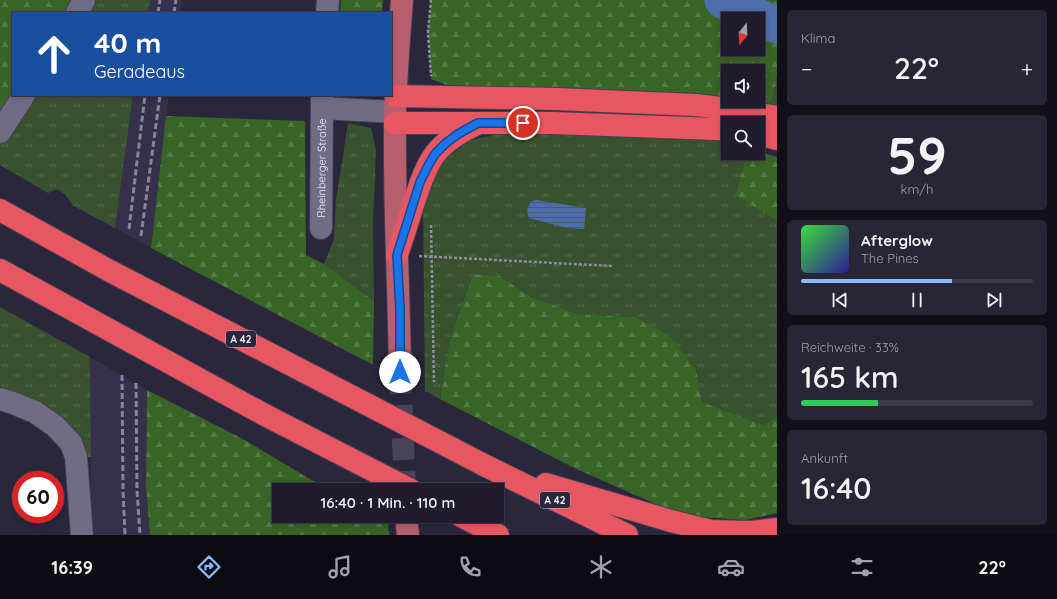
<!DOCTYPE html>
<html lang="de">
<head>
<meta charset="utf-8">
<style>
  :root { --surface:#201c2d; --page:#282535; --text:#f1f3f6; --muted:#a2a1aa; --line:#3d3a49; --accent:#8abafc }
  body { margin:0; font-family:Quicksand,sans-serif; background:var(--page); color:var(--text); height:100vh; display:flex; flex-direction:column; font-size:15px; white-space:nowrap }
  * { box-sizing:border-box; margin:0 }
  p { font-size:13px; color:var(--muted) }
  .icon { flex:none; width:22px; height:22px; fill:none; stroke:currentColor; stroke-width:2; stroke-linecap:round; stroke-linejoin:round }
  .map { position:relative; flex:1; overflow:hidden }
  .side { display:flex; flex-direction:column; gap:10px; padding:10px; background:#120f19; width:280px }
  .side>* { flex:none }
  .banner { position:absolute; left:12px; top:12px; width:380px; height:84px; border-radius:0px; box-shadow:0 2px 6px #0003,0 0 0 1px var(--line); background:#1a4fa0; color:#fff; overflow:hidden }
  .needle { width:26px; rotate:198deg }
  .tools { position:absolute; left:721px; top:12px; display:grid; gap:8px }
  .tools a { display:grid; place-items:center; width:44px; height:44px; border-radius:0px; background:var(--surface); box-shadow:0 2px 6px #0003,0 0 0 1px var(--line); font-size:20px }
  .speed { position:absolute; left:12px; top:471px; display:flex; gap:8px; font-size:20px; font-weight:700; text-align:center }
  .speed>* { display:grid; place-content:center; width:52px; height:52px; border-radius:50%; background:var(--surface); box-shadow:0 2px 6px #0003,0 0 0 1px var(--line); line-height:1 }
  .speed .limit { border:6px solid #d22; background:#fff; color:#111 }
  .pin { position:absolute; display:grid; place-items:center; width:34px; height:34px; color:#fff; margin:-17px; border:2px solid #fff; border-radius:50%; box-shadow:0 1px 4px #0007 }
  .me { position:absolute; width:44px; margin:-22px; rotate:0deg; stroke-linejoin:round; filter:drop-shadow(0 0 3px #0008) }
  .turn { display:flex; align-items:center; gap:14px; height:84px; padding:0 16px; font-size:18px }
  .turn .icon { width:52px; height:52px; stroke-width:2.5 }
  .turn b { display:block; font-size:28px; line-height:34px }
  .big { font-size:30px; font-weight:600; line-height:1.1 }
  .side .tile { flex:1; display:flex; flex-direction:column; justify-content:center; gap:6px; min-width:0; padding:0 14px; border-radius:6px; background:var(--page) }
  .side .dial { align-items:center; gap:0 }
  .dial b { font-size:52px; line-height:1 }
  .song { display:flex; align-items:center; gap:12px }
  .cover { width:48px; height:48px; border-radius:6px; background:linear-gradient(135deg,hsl(120 70% 55%),hsl(250 70% 35%)) }
  .played { height:4px; border-radius:2px; background:linear-gradient(90deg,var(--accent) 65%,var(--line) 65%) }
  .keys { display:flex; justify-content:space-around; direction:ltr }
  .heat { display:flex; justify-content:space-between; align-items:center; font-size:22px; direction:ltr }
  .charge { height:6px; border-radius:3px; background:linear-gradient(90deg,#34c759 33%,var(--line) 0) }
  .trip { position:absolute; left:272px; top:483px; width:232px; height:40px; border-radius:0px; background:var(--surface); box-shadow:0 2px 6px #0003,0 0 0 1px var(--line); font-weight:600; line-height:40px; text-align:center }
  .menu { display:flex; height:64px; justify-content:space-around; align-items:center; background:#0d0b12; color:var(--muted) }
  .menu .icon { width:28px; height:28px }
  .menu .active { color:var(--accent) }
  .menu b { font-size:18px; color:var(--text) }
  main { display:flex; flex:1; min-height:0 }
  .map>svg:first-child { display:block }
  .built { fill:#35304b }
  .grass { fill:url(#grass-tufts) }
  .forest { fill:url(#forest-firs); fill-rule:evenodd }
  .water { fill:url(#water-rules) }
  .lines { fill:none; stroke-linecap:round; stroke-linejoin:round }
  .river { stroke:#4d6dab; stroke-width:37 }
  .primary-tunnel { stroke:#484459; stroke-width:22; stroke-dasharray:22 11; stroke-linecap:butt }
  .street-casing { stroke:#444052; stroke-width:24 }
  .primary-casing { stroke:#444052; stroke-width:24 }
  .highway-casing { stroke:#444052; stroke-width:24 }
  .path { stroke:#8f8c9e; stroke-width:2.5; stroke-dasharray:3 2; stroke-linecap:butt }
  .street { stroke:#706c85; stroke-width:22 }
  .primary { stroke:#b85f6f; stroke-width:22 }
  .highway { stroke:#e85761; stroke-width:22 }
  .rail { stroke:#888598; stroke-width:3; stroke-dasharray:6 3; stroke-linecap:butt }
  .route-casing { stroke:#114b97; stroke-width:10 }
  .route { stroke:#1a73e8; stroke-width:7 }
  .labels { text-anchor:middle; stroke-width:4; stroke-linejoin:round; paint-order:stroke }
  .shield { fill:#2a263c; stroke:#b5b3c4; stroke-width:1 }
  .shield-label { font-size:10px; font-weight:bold; fill:#f1effe }
  .street-label { font-size:11px; fill:#f1effe; stroke:#2a263c }
</style>
</head>
<body>
<main>
<div class="map">
<svg width="777" height="535" viewBox="0 0 777 535">
  <defs>
    <pattern id="grass-tufts" width="24" height="20" patternUnits="userSpaceOnUse"><rect width="24" height="20" fill="#38522f"/><path d="M3 7l-1-3M5 7V3M7 7l1-3M15 17l-1-3M17 17v-4M19 17l1-3" fill="none" stroke="#556b4e"/></pattern>
    <pattern id="forest-firs" width="22" height="20" patternUnits="userSpaceOnUse"><rect width="22" height="20" fill="#386426"/><path d="M5 1l3.5 6h-7zM16 11l3.5 6h-7z" fill="#557a47"/></pattern>
    <pattern id="water-rules" width="6" height="5" patternUnits="userSpaceOnUse"><rect width="6" height="5" fill="#4d6dab"/><path d="M0 2.5h6" fill="none" stroke="#4a5977"/></pattern>
  </defs>
  <rect width="100%" height="100%" fill="#2a263c"/>
  <g class="built">
    <polygon points="150,0 183,0 181,13 148,13"/>
    <polygon points="133,95 169,95 151,248 115,228"/>
    <polygon points="90,357 147,390 146,487 150,535 91,535"/>
  </g>
  <g class="grass">
    <polygon points="84,0 150,0 148,13 77,13"/>
    <polygon points="777,76 777,106 771,104"/>
    <polygon points="24,95 133,95 115,228 72,205 66,195 57,189 48,193 0,165 0,132"/>
    <polygon points="348,123 371,128 376,150 373,224 374,301 324,264 334,239 336,200"/>
    <polygon points="512,131 710,136 728,142 728,153 747,153 735,195 777,221 777,416 764,425 702,402 696,369 636,317 578,314 531,297 500,276 473,274 449,342 440,399 425,391 423,209 436,170 448,157 471,140"/>
    <polygon points="0,307 90,357 91,457 76,457 71,443 0,399"/>
  </g>
  <g class="forest">
    <polygon points="0,0 84,0 77,13 13,13 13,95 0,132"/>
    <polygon points="341,0 383,0 382,13 340,13"/>
    <path d="M 431,0 L 777,0 L 777,76 L 771,104 L 752,101 L 758,101 L 758,71 L 728,71 L 728,97 L 633,92 L 447,85 L 431,79 L 428,32 ZM 728,19 L 758,19 L 758,49 L 728,49 Z"/>
    <polygon points="166,116 305,121 306,255 324,264 374,301 373,365 151,248"/>
    <polygon points="758,151 777,157 777,221 735,195 747,153 758,153"/>
    <polygon points="473,274 500,276 531,297 578,314 636,317 669,336 696,369 702,402 764,425 777,416 777,513 746,520 683,516 574,468 440,399 449,342"/>
    <polygon points="147,390 243,439 328,490 279,490 279,516 375,516 388,523 389,535 150,535 146,487"/>
  </g>
  <path class="water" d="M 536,200 L 586,208 L 584,229 L 567,228 L 529,218 C 526,212 527,201 536,200 Z"/>
  <g class="lines">
    <polyline class="river" points="723,0 741,10 777,25"/>
    <polyline class="primary-tunnel" points="400,372 405,490"/>
    <defs>
      <g id="street">
        <polyline points="77,13 84,0"/>
        <polyline points="327,13 328,0"/>
        <polyline points="322,95 322,108 395,112"/>
        <polyline points="0,132 24,95"/>
        <path id="s1" d="M 321,228 L 322,108"/>
        <polyline points="0,399 13,403 35,412 55,426 71,443 76,457 82,535"/>
      </g>
      <g id="primary">
        <path d="M 400,372 C 399,289 394,206 395,124 C 395,83 399,41 402,0"/>
        <polyline points="407,526 408,535"/>
      </g>
      <g id="highway">
        <polyline points="396,96 556,99 696,105 738,110 777,117"/>
        <polyline points="395,123 553,123 716,129 728,130"/>
        <polyline points="758,134 777,139"/>
        <polyline points="0,210 108,270 484,465 627,535"/>
        <path d="M 397,255 C 402,239 408,222 413,205 C 419,188 424,169 435,154 C 446,140 461,132 477,124"/>
        <polyline points="0,270 263,414 411,490"/>
        <polyline points="546,484 671,521 711,531 750,532 777,529"/>
        <polyline points="461,516 498,535"/>
      </g>
    </defs>
    <use href="#street" class="street-casing"/>
    <use href="#primary" class="primary-casing"/>
    <use href="#highway" class="highway-casing"/>
    <g class="path">
      <polyline points="431,0 428,32 431,76"/>
      <polyline points="431,225 434,382"/>
      <polyline points="419,256 612,266"/>
    </g>
    <use href="#street" class="street"/>
    <use href="#primary" class="primary"/>
    <use href="#highway" class="highway"/>
    <g class="rail">
      <polyline points="158,13 160,0"/>
      <polyline points="174,13 176,0"/>
      <polyline points="129,229 145,95"/>
      <polyline points="141,236 160,95"/>
      <polyline points="122,375 123,490 125,535"/>
      <polyline points="136,383 137,490 140,535"/>
    </g>
  </g>
  <g class="lines">
    <defs>
      <polyline id="route" points="400,372 400,309 397,255 420,182 429,164 435,154 446,143 458,134 478,123 523,123"/>
    </defs>
    <use href="#route" class="route-casing"/>
    <use href="#route" class="route"/>
  </g>
  <g class="labels">
    <g class="shield">
      <rect x="226" y="331" width="30" height="16" rx="3"/>
      <rect x="540" y="492" width="30" height="16" rx="3"/>
    </g>
    <g class="shield-label">
      <text x="241" y="343">A 42</text>
      <text x="555" y="504">A 42</text>
    </g>
    <g class="street-label">
      <text dy="4" stroke="none"><textPath href="#s1" startOffset="60">Rheinberger Straße</textPath></text>
    </g>
  </g>
</svg>
<div class="tools">
<a><svg class="needle" viewBox="-14 -14 28 28"><path d="M0-13l5 13h-10z" fill="#e53935"/><path d="M0 13l5-13h-10z" fill="#a2a1aa"/></svg></a>
<a><svg class="icon" aria-label="sound" viewBox="0 0 24 24"><path d="M4 9h4l5-4v14l-5-4H4zM17 9q2 3 0 6"/></svg></a>
<a><svg class="icon" aria-label="search" viewBox="0 0 24 24"><circle cx="10" cy="10" r="6"/><path d="M15 15l6 6"/></svg></a>
</div>
<div class="speed"><div class="limit">60</div></div>
<div class="pin" style="left:523px;top:123px;background:#d93025"><svg class="icon" aria-label="arrive" viewBox="0 0 24 24"><path d="M6 21V4h12l-3 4 3 4H6"/></svg></div>
<svg class="me" style="left:400px;top:372px" viewBox="-20 -20 40 40"><circle r="19" fill="#fff"/><path d="M0-13L10 11 0 6-10 11z" fill="#1a73e8"/></svg>
<div class="trip">16:40 · 1 Min. · 110 m</div>
<div class="banner">
<div class="turn"><svg class="icon" aria-label="ahead" viewBox="0 0 24 24"><path d="M12 20V5M6 11l6-6 6 6"/></svg><div><b>40 m</b>Geradeaus</div></div>
</div>
</div>
<section class="side">
<div class="tile"><p>Klima</p>
<div class="heat"><a>−</a><b class="big">22°</b><a>+</a></div>
</div>
<div class="tile dial"><b>59</b><p>km/h</p></div>
<div class="tile">
<div class="song"><i class="cover"></i><div><b>Afterglow</b><p>The Pines</p></div></div>
<div class="played"></div>
<div class="keys"><svg class="icon" aria-label="previous" viewBox="0 0 24 24"><path d="M18 5L8 12l10 7zM5 5v14"/></svg><svg class="icon" aria-label="pause" viewBox="0 0 24 24"><path d="M8 5v14M16 5v14"/></svg><svg class="icon" aria-label="next" viewBox="0 0 24 24"><path d="M6 5l10 7-10 7zM19 5v14"/></svg></div>
</div>
<div class="tile"><p>Reichweite · 33%</p><b class="big">165 km</b><div class="charge"></div></div>
<div class="tile"><p>Ankunft</p><b class="big">16:40</b></div>
</section>
</main>
<nav class="menu">
<b>16:39</b>
<svg class="icon active" aria-label="directions" viewBox="0 0 24 24"><path d="M12 3l9 9-9 9-9-9zM9 14v-3h6M13 9l2 2-2 2"/></svg>
<svg class="icon" aria-label="music" viewBox="0 0 24 24"><path d="M9 18V5l10-2v13"/><circle cx="6" cy="18" r="3"/><circle cx="16" cy="16" r="3"/></svg>
<svg class="icon" aria-label="phone" viewBox="0 0 24 24"><path d="M5 4h4l2 5-3 2q2 4 5 5l2-3 5 2v4C11 20 4 13 5 4z"/></svg>
<svg class="icon" aria-label="climate" viewBox="0 0 24 24"><path d="M12 3v18M4 7l16 10M4 17L20 7"/></svg>
<svg class="icon" aria-label="car" viewBox="0 0 24 24"><path d="M5 17H2v-5l4-1 3-4h7l3 4 3 1v5h-3M9 17h6M6 11h13"/><circle cx="7" cy="17" r="2"/><circle cx="17" cy="17" r="2"/></svg>
<svg class="icon" aria-label="filters" viewBox="0 0 24 24"><path d="M4 7h16M4 17h16"/><circle cx="9" cy="7" r="2"/><circle cx="15" cy="17" r="2"/></svg>
<b>22°</b>
</nav>
</body>
</html>
